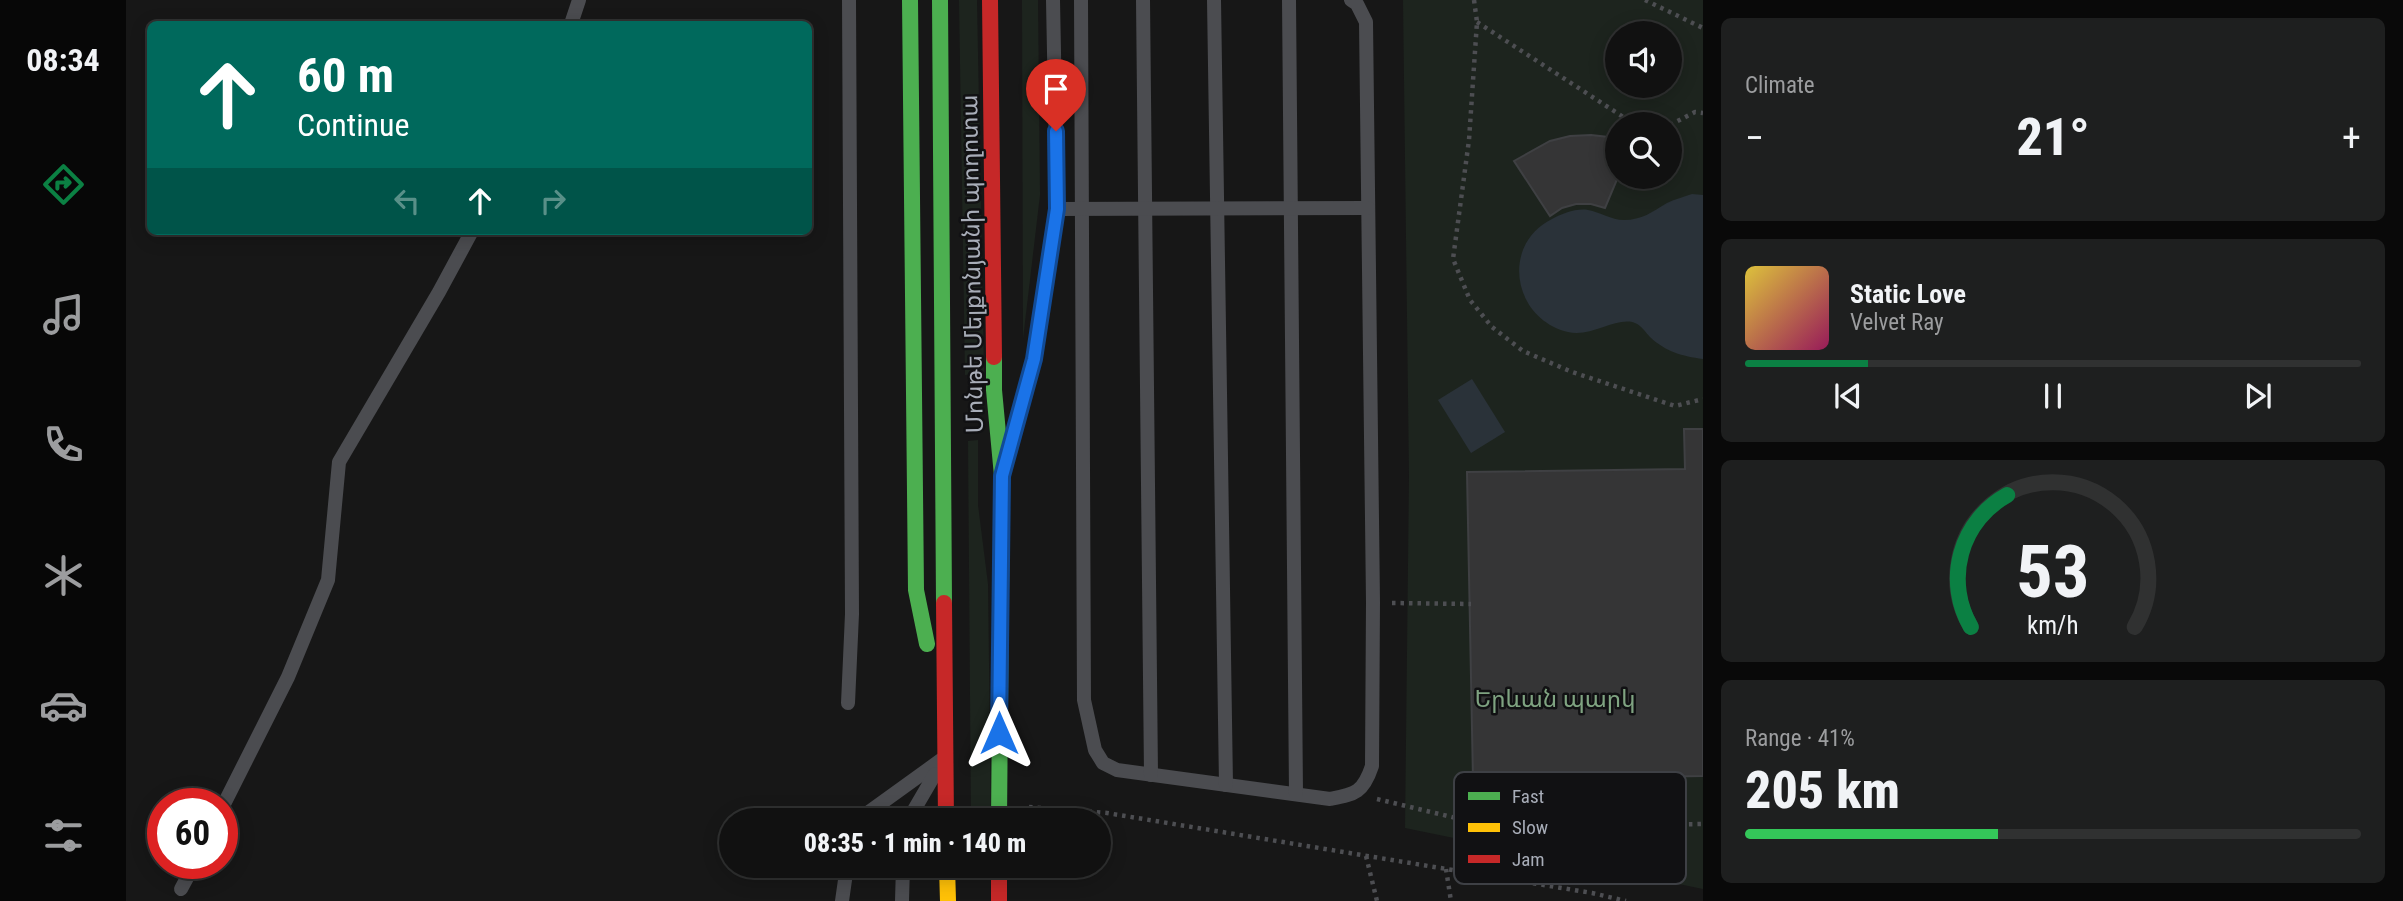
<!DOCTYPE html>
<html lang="en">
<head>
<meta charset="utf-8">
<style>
  :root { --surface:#111; --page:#1e1f1f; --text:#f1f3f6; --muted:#9c9d9f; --line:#303131; --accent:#0b8043 }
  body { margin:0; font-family:"Roboto Condensed","Noto Sans Armenian",sans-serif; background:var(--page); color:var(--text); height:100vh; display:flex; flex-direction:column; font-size:26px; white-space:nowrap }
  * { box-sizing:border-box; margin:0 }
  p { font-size:23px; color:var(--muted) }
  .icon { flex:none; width:38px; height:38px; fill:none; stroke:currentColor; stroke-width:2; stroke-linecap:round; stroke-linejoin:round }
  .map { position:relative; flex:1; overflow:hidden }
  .sheet { display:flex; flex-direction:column; gap:18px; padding:18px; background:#090909; width:700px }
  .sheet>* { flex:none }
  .top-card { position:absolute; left:21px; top:21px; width:665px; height:214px; border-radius:10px; box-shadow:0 4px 18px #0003,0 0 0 2px var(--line); background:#00695c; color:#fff; overflow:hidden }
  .tools { position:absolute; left:1479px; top:21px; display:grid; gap:14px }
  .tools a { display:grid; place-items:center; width:77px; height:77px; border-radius:50%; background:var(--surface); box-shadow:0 4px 18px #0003,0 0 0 2px var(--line); font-size:35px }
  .speed { position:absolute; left:21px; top:788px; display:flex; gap:14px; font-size:35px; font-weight:700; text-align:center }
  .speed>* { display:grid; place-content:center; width:91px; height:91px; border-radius:50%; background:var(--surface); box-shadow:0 4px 18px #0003,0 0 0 2px var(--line); line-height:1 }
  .speed .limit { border:10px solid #d22; background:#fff; color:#111 }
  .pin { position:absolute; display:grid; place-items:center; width:60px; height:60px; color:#fff; margin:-72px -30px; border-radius:50% 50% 50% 0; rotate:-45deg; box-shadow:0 0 7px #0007 }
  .pin .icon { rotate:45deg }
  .me { position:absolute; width:77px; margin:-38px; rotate:0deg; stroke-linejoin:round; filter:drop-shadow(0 0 5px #0008) }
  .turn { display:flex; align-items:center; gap:24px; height:147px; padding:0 35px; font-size:32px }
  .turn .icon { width:91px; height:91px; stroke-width:2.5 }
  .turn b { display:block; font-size:49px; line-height:60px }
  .lanes { display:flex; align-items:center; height:66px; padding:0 35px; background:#0003; justify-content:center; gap:35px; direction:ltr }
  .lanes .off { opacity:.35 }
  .big { font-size:52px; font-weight:800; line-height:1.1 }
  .sheet .card { flex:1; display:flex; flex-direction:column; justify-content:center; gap:10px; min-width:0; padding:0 24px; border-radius:10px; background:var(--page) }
  .sheet .dial { align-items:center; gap:0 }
  .dial svg { height:182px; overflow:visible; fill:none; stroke:var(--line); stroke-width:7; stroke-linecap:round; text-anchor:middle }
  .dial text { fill:var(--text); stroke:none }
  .song { display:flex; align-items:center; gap:21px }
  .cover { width:84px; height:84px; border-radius:10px; background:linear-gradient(135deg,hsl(50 70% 55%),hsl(330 70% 35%)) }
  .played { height:7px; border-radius:4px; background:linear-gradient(90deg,var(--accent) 20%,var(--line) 20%) }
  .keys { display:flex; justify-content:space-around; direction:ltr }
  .heat { display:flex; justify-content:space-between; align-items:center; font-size:38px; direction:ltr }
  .charge { height:10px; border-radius:5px; background:linear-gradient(90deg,#34c759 41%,var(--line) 0) }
  .trip { position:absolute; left:593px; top:808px; width:392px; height:70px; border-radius:35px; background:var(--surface); box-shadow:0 4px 18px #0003,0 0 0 2px var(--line); font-weight:800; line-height:70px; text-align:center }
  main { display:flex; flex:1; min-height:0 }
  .tab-bar { display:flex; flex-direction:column; width:126px; justify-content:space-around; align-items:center; background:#070707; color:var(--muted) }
  .tab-bar .icon { width:49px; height:49px }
  .tab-bar .active { color:var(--accent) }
  .tab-bar b { font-size:32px; color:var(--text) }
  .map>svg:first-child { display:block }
  .green { fill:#1d241e; fill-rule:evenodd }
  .water { fill:#2a3239 }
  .building { fill:#353536; stroke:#3f4043; stroke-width:2 }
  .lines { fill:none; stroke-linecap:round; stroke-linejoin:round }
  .path { stroke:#4d4e52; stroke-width:4.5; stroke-dasharray:3.5 5; stroke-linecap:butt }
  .lane { stroke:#4b4c50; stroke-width:14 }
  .fast { stroke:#4caf50; stroke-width:16 }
  .slow { stroke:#ffc107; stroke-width:16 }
  .jam { stroke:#c62828; stroke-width:16 }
  .route-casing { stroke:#114b97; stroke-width:18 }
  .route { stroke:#1a73e8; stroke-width:12 }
  .labels { text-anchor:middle; stroke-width:5; stroke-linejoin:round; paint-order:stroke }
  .street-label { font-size:24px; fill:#a8adb8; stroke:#111113 }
  .park-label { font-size:24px; fill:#7fa381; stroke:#111113 }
  .key { fill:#111113; stroke:#3e4045; stroke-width:2 }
  .key-label { font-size:19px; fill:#a8adb8 }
</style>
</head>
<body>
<main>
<nav class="tab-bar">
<b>08:34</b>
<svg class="icon active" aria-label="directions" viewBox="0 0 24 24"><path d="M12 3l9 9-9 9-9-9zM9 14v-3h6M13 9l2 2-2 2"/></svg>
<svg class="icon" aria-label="music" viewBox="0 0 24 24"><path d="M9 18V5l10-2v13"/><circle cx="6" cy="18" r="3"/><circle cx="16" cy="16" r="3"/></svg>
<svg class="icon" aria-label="phone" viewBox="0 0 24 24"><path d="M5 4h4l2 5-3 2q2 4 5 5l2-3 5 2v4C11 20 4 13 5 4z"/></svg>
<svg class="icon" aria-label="climate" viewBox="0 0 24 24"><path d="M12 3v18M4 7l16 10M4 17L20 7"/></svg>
<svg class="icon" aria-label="car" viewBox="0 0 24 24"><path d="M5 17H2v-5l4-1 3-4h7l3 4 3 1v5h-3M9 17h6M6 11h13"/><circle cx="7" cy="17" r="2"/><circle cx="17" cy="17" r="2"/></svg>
<svg class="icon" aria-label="filters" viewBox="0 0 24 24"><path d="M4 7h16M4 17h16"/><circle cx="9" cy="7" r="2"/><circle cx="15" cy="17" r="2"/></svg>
</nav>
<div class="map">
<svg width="1577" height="901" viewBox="0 0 1577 901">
  <rect width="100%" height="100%" fill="#171717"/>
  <g class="green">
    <polygon points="833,0 851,0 858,373 839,375"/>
    <polygon points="896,0 912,0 914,195 897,339"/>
    <path d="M 1277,0 L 1577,0 L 1577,889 L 1279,828 L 1283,476 ZM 1491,33 L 1544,33 L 1544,86 L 1491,86 ZM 1491,124 L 1544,124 L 1544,177 L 1491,177 Z"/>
    <polygon points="852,440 852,505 862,584 865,821 845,821 842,441"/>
  </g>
  <g class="water">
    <path d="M 1566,194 L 1577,195 L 1577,359 C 1556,356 1540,352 1524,337 C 1520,333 1515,325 1509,323 C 1491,316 1465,338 1442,332 C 1387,319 1374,245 1426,219 C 1436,214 1450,208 1462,210 C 1474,212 1485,220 1498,220 C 1516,220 1526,212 1541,203 C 1549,199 1558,197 1566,194 Z"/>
    <polygon points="1346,379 1379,432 1345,453 1312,400"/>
  </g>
  <g class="building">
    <polygon points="1465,135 1491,138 1492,177 1479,208 1465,204 1450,204 1436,208 1424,216 1388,161 1424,141 1444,136"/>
    <polygon points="1558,429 1577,429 1577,776 1347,780 1341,472 1559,469"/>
  </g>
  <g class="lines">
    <g class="path">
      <polyline points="1348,0 1351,22 1343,140 1327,259 1344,300 1366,327 1397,351 1446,372 1549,406 1577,399"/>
      <polyline points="1519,0 1577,28"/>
      <polyline points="1351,22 1508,124"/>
      <polyline points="1544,125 1569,112 1577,113"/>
      <polyline points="1266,603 1345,604"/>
      <polyline points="1251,799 1334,819 1476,826 1577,824"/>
      <polyline points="903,807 981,813 1466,893 1500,901"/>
      <polyline points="1240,856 1251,901"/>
      <polyline points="1320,869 1325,901"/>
    </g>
    <g class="lane">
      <path d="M 955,0 L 958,700 L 969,750 L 977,763 L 991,770 L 1204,799 C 1229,794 1237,793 1246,766 L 1247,602 L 1240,22 L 1231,4 L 1225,0"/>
      <polyline points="1017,0 1025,775"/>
      <polyline points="1088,0 1100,785"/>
      <polyline points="1163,0 1170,794"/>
      <polyline points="445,24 453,0"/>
      <polyline points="931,209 1242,208"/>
      <polyline points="886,441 908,359 931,209 927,0"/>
      <polyline points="722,703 726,614 723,0"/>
      <polyline points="96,808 162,677 202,580 213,462 313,292 346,231"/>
      <polyline points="739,821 743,812 815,760"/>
      <polyline points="785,821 788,810 809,774"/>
      <polyline points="55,889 69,863"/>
      <polyline points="716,901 721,866"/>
      <polyline points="776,901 777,866"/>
    </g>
    <g class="fast">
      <polyline points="784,0 790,590 801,644"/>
      <polyline points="814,0 818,603"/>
      <polyline points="868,357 868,390 876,476 873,821"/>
    </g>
    <polyline class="slow" points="821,866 822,901"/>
    <g class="jam">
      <polyline points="864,0 868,357"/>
      <polyline points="818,603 820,821"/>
      <polyline points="873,866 873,901"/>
    </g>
  </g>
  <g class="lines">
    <defs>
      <polyline id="route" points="873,733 876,476 908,359 931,209 930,131"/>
    </defs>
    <use href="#route" class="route-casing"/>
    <use href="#route" class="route"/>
  </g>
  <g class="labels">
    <g class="street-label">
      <text transform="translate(846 264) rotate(-91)" y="8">Մոնթե Մելքոնյանի պողոտա</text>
    </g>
    <g class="park-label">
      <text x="1429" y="707">Երևան պարկ</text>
    </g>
  </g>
  <rect x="1328" y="772" width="232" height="112" rx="10" class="key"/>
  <rect x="1342" y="792" width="32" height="8" fill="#4caf50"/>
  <rect x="1342" y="823" width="32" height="9" fill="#ffc107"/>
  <rect x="1342" y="855" width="32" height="8" fill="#c62828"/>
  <g class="key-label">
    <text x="1386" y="803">Fast</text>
    <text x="1386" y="834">Slow</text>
    <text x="1386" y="866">Jam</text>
  </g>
</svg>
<div class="tools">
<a><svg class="icon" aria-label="sound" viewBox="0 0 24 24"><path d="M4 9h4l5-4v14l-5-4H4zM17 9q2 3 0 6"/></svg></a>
<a><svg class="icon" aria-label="search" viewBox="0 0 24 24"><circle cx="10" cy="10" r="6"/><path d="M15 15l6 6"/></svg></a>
</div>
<div class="speed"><div class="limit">60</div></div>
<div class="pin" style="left:930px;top:131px;background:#d93025"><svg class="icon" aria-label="arrive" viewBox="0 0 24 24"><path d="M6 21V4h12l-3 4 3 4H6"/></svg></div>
<svg class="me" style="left:873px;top:733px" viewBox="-20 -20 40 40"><path d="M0-17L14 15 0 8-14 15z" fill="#1a73e8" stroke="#fff" stroke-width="4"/></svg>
<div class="trip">08:35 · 1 min · 140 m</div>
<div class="top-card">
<div class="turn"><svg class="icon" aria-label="ahead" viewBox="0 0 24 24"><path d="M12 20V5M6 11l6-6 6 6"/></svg><div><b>60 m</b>Continue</div></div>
<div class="lanes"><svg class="icon off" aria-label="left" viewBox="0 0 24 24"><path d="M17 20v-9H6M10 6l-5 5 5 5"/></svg><svg class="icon" aria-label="ahead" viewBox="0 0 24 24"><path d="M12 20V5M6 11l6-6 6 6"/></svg><svg class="icon off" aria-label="right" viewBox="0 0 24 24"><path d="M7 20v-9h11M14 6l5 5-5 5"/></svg></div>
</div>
</div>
<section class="sheet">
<div class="card"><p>Climate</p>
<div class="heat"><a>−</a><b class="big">21°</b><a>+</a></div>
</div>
<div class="card">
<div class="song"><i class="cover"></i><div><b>Static Love</b><p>Velvet Ray</p></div></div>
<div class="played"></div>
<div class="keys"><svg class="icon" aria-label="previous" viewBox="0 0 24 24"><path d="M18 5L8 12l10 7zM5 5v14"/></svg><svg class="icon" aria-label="pause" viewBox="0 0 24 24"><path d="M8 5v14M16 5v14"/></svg><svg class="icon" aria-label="next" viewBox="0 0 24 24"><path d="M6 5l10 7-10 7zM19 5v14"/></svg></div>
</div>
<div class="card dial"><svg viewBox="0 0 100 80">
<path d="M14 69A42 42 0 1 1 86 69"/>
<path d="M14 69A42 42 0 0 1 30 11" stroke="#0b8043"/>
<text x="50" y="56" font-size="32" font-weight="700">53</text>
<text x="50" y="72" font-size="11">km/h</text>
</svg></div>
<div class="card"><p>Range · 41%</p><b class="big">205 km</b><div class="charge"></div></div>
</section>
</main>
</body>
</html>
